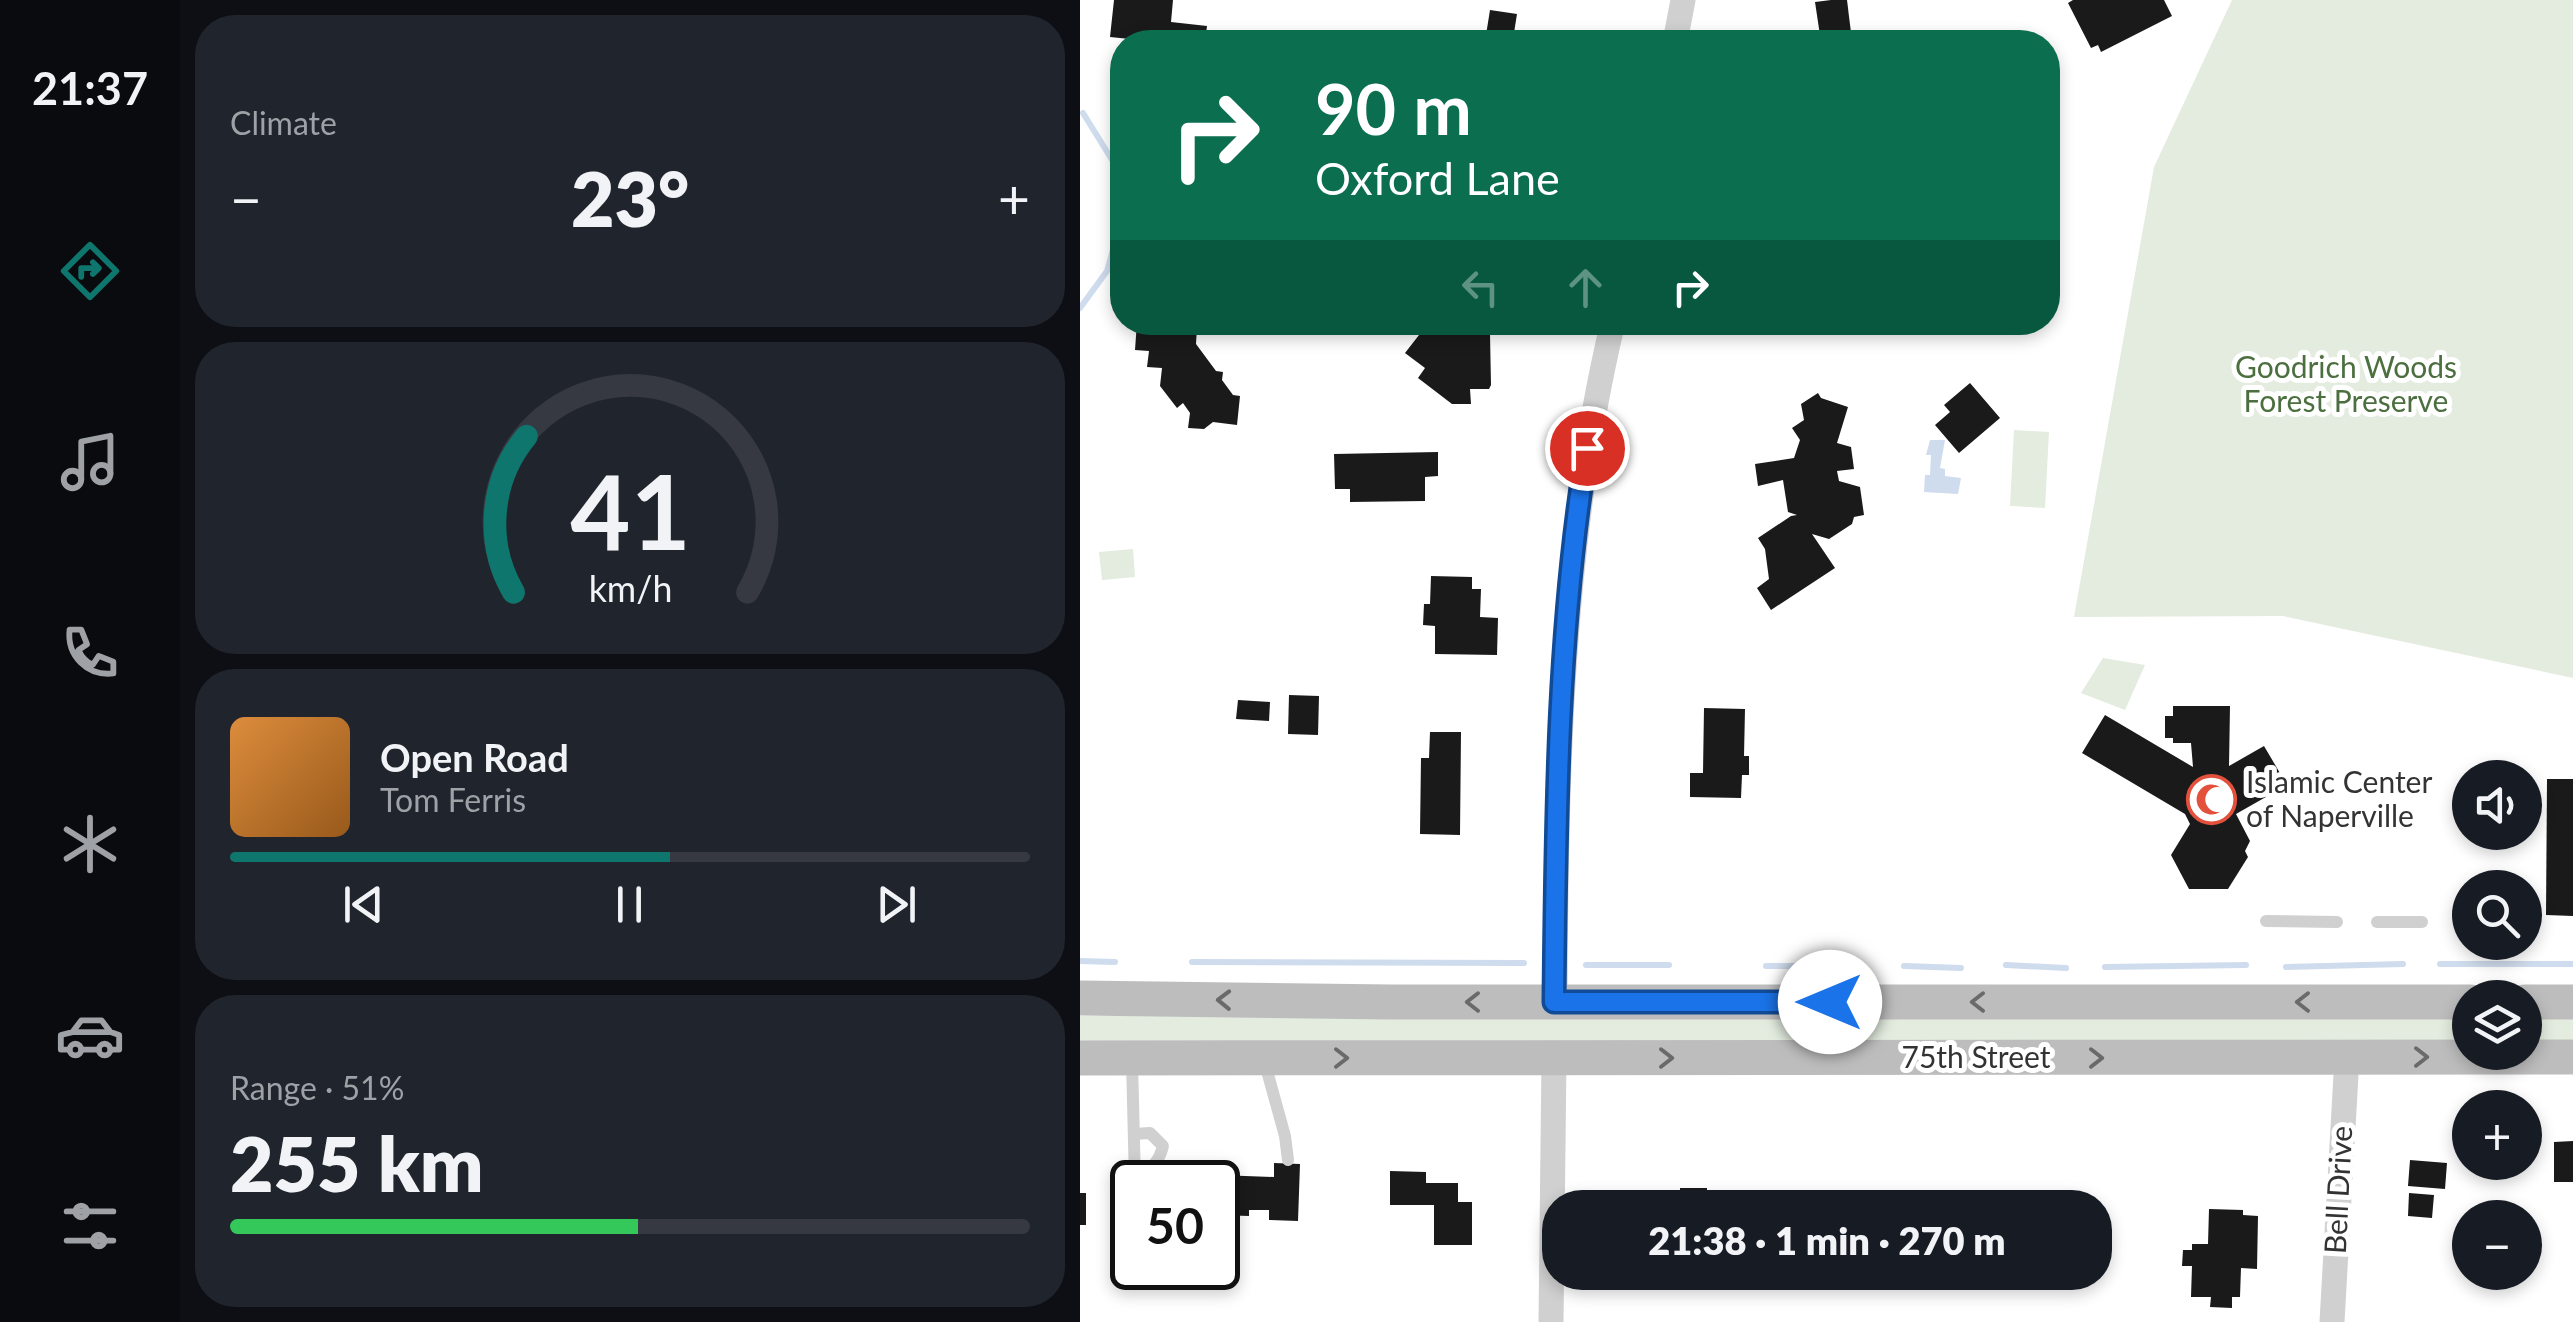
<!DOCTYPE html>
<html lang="en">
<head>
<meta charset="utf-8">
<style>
  :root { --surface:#171b24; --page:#20242c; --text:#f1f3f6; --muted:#9ea1a6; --line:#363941; --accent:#0f766e }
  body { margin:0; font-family:Lato,sans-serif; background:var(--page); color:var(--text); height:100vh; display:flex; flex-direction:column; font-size:38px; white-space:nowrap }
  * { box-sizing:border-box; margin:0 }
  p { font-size:32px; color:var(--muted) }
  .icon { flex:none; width:55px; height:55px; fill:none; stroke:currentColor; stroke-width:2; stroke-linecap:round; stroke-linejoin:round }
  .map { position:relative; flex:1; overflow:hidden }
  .drawer { display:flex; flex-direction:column; gap:15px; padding:15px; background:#0d0f14; width:900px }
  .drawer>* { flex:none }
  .guide { position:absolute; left:30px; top:30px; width:950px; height:305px; border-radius:40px; box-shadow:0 5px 15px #0003; background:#0b6e4f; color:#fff; overflow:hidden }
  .fabs { position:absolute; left:1372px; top:760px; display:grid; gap:20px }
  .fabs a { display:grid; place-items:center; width:90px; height:90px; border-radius:50%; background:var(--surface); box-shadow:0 5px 15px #0003; font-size:50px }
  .speed { position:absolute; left:30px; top:1160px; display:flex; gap:20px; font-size:50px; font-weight:700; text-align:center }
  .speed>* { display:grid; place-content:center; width:130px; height:130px; border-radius:50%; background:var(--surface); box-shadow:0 5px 15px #0003; line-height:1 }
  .speed .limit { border:5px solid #111; border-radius:15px; background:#fff; color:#111 }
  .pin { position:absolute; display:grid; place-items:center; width:85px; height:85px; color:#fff; margin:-42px; border:5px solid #fff; border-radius:50%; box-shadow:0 2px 10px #0007 }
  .me { position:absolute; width:110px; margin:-55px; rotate:270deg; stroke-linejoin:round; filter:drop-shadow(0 0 8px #0008) }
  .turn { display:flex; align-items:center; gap:35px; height:210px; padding:0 40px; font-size:45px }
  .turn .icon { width:130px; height:130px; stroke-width:2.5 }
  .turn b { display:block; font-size:70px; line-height:85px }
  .lanes { display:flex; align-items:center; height:95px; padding:0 40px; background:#0003; justify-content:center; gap:50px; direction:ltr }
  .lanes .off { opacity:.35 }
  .big { font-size:75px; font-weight:800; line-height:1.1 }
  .drawer .tile { flex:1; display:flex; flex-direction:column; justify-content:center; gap:15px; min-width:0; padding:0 35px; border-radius:40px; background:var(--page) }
  .drawer .dial { align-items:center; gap:0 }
  .dial svg { height:260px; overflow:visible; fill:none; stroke:var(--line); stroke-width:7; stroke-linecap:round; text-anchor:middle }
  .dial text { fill:var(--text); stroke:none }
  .song { display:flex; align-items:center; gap:30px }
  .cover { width:120px; height:120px; border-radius:15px; background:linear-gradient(135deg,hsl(30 70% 55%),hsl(30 70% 35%)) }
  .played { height:10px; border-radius:5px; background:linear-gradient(90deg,var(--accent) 55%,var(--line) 55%) }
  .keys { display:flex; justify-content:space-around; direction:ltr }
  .heat { display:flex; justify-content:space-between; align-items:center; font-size:55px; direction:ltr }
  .charge { height:15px; border-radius:8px; background:linear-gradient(90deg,#34c759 51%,var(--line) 0) }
  .trip { position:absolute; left:462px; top:1190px; width:570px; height:100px; border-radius:40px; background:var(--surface); box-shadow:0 5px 15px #0003; font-weight:800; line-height:100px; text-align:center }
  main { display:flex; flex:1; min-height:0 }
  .menu { display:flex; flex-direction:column; width:180px; justify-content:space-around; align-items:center; background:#090b0e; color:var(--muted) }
  .menu .icon { width:70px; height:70px }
  .menu .on { color:var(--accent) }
  .menu b { font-size:45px; color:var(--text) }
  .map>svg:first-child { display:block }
  .green { fill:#e3ecdf }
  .water { fill:#cfdced }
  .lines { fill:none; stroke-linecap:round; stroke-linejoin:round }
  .stream { stroke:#cfdced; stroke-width:6 }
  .building { fill:#1a1a1a }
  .service { stroke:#d0d0d0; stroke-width:12 }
  .minor { stroke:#d0d0d0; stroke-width:25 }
  .secondary { stroke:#bdbdbd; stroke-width:35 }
  .oneway { stroke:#6a6a6a }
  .route-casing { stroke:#114b97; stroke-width:25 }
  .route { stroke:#1a73e8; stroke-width:18 }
  .labels { text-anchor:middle; stroke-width:10; stroke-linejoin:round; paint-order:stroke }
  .park-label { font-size:30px; fill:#4c6f40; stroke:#fff }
  .poi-label { font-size:30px; fill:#333; stroke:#fff; text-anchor:start }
  .street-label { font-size:30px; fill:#333; stroke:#fff }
</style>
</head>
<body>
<main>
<nav class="menu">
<b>21:37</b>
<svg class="icon on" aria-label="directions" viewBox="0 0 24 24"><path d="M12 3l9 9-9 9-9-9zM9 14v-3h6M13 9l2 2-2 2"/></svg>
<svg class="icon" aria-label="music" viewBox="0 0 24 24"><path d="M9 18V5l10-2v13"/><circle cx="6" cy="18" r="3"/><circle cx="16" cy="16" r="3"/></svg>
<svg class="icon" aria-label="phone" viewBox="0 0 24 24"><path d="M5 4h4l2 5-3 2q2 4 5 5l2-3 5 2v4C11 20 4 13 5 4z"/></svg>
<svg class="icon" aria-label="climate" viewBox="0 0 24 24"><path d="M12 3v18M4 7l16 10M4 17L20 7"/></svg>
<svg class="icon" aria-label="car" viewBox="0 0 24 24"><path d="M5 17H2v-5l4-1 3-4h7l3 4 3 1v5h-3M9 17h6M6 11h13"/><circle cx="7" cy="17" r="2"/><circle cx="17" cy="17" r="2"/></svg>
<svg class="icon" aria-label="filters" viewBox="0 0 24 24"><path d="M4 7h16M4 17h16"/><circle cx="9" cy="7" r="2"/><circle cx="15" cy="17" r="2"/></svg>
</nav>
<section class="drawer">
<div class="tile"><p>Climate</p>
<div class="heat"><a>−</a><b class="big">23°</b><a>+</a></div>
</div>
<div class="tile dial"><svg viewBox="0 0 100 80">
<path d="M14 69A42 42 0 1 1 86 69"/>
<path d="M14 69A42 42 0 0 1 18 21" stroke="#0f766e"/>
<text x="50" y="56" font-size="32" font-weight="700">41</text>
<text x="50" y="72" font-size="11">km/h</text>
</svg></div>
<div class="tile">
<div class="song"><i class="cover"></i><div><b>Open Road</b><p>Tom Ferris</p></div></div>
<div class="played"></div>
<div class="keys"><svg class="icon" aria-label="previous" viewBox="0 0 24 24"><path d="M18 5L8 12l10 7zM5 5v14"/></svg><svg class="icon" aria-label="pause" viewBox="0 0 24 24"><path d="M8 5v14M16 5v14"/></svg><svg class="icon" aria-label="next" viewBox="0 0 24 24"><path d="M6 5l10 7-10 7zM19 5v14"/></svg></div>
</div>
<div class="tile"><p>Range · 51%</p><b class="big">255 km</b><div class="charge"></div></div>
</section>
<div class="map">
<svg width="1493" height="1322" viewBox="0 0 1493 1322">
  <rect width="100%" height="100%" fill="#fff"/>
  <g class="green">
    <polygon points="1152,0 1493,0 1493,678 1203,616 994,617 1074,167"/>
    <polygon points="934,430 969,432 965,508 930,506"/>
    <polygon points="53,549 55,577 22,580 19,552"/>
    <polygon points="1023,658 1065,665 1045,710 1001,693"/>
    <polygon points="1390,1014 1390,1045 0,1043 0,1016"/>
    <rect x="1445" y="1014" width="48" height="31"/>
  </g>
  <polygon class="water" points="850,440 865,440 860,468 865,469 865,476 881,478 878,494 844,492 845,475 850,475 851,455 846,455"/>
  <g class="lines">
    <g class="stream">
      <polyline points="0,308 27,271 42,218 34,163 3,113"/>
      <polyline points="0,961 35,962"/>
      <polyline points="112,962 444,963"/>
      <polyline points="1360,964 1493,964"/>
      <polyline points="506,965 589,965"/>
      <polyline points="926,965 986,968"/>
      <polyline points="686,966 769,966"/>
      <polyline points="824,966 881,968"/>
      <polyline points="1025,967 1166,965"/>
      <polyline points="1206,967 1323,964"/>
    </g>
  </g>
  <g class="building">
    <polygon points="34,0 93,0 91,22 127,26 125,42 79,42 30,37"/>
    <polygon points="751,0 767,0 772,41 741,42 735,2"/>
    <polygon points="993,0 1084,0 1092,16 1021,52 1018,45 1011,48 988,3"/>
    <polygon points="410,10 437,14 433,39 406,35"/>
    <polygon points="57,322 137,322 129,328 117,327 116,344 136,371 143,372 142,380 153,395 160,396 157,425 133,422 124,429 108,428 110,413 103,403 97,408 80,386 82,368 67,367 69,351 55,350"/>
    <polygon points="338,322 419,322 410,334 411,385 409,389 390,389 391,404 372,404 338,378 345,368 325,353 339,335"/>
    <polygon points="890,383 920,418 879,453 855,425 870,412 864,405"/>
    <polygon points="738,393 741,398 768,407 757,443 771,447 774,469 757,471 759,481 780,487 784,515 774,517 772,524 749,539 732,534 755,568 691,610 677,588 689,579 685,549 678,538 711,516 717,515 708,512 703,480 678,486 675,464 714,458 720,440 712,428 724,420 721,404"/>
    <polygon points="358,452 358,476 345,477 345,501 270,502 270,489 255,489 254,454"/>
    <polygon points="351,576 392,577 392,589 401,589 400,617 418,618 417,655 355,654 355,626 343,625 344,604 350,604"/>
    <polygon points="209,695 239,696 238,735 208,734"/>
    <polygon points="158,700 190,702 189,721 156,719"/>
    <polygon points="1093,706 1150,706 1149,766 1184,746 1207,785 1156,814 1170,841 1165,851 1168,857 1148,889 1109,889 1091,855 1110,824 1105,814 1002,753 1025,715 1113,767 1111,743 1093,743 1093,738 1085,738 1085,716 1093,716"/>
    <polygon points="624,708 665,709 664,756 669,756 669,775 662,775 661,798 610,797 610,773 623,773"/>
    <polygon points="350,732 381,732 380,835 340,834 341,758 349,758"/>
    <polygon points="1467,779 1493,779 1493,916 1466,915"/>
    <polygon points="1493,1141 1493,1182 1474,1182 1474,1142"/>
    <polygon points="1330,1160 1367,1163 1365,1189 1328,1186"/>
    <polygon points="194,1163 220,1164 218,1221 189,1220 189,1210 169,1210 169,1216 138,1215 138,1175 194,1177"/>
    <polygon points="310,1171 346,1172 346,1183 378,1183 378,1202 392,1202 392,1245 354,1245 354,1205 310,1205"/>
    <rect x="73" y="1175" width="26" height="7"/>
    <rect x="600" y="1188" width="27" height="20"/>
    <rect x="0" y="1193" width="6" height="32"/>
    <polygon points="1329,1193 1354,1195 1352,1218 1328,1216"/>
    <polygon points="1129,1209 1163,1210 1163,1215 1178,1216 1177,1269 1161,1268 1160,1297 1152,1297 1152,1308 1130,1307 1131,1297 1111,1297 1112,1266 1102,1266 1103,1250 1112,1250 1112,1244 1128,1244"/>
    <polygon points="599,1272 625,1272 625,1284 599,1283"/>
  </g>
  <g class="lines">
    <g class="service">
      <polyline points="1186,921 1257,922"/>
      <polyline points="1297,922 1342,922"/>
      <polyline points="184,1060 205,1136 208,1160"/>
      <polyline points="52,1061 55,1182"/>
      <path d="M 54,1134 L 70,1133 L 83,1146 C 79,1162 72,1170 55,1173"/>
    </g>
    <g class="minor">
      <polyline points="595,42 603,0"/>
      <path d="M 475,1003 C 476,775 480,544 533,322"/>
      <polyline points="471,1322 474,1057"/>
      <polyline points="1252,1322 1267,1057"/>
    </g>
    <g class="secondary">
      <polyline points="0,998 311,1002 1390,1002"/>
      <polyline points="1445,1002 1493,1002"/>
      <polyline points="0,1058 1493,1057"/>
    </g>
  </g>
  <defs><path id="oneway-chevron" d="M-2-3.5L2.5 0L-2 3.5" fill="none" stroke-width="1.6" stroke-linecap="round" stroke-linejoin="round" transform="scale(2.5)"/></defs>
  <g class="oneway">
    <use href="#oneway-chevron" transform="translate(144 1000) rotate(-179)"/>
    <use href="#oneway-chevron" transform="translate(393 1002) rotate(-180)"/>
    <use href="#oneway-chevron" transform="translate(898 1002) rotate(180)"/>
    <use href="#oneway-chevron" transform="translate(1223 1002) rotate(180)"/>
    <use href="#oneway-chevron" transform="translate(1341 1057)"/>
    <use href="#oneway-chevron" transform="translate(261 1058)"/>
    <use href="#oneway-chevron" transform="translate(586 1058)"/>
    <use href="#oneway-chevron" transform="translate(1016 1058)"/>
  </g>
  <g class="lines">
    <defs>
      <path id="route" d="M 507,448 C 477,630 476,818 474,1002 L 750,1002"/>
    </defs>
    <use href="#route" class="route-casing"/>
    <use href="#route" class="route"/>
  </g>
  <defs>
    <symbol id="mosque-ring" viewBox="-11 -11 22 22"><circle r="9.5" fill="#fff" stroke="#e3503c" stroke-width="1.5"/><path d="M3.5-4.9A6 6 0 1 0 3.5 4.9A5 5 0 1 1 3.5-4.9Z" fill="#e3503c"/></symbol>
  </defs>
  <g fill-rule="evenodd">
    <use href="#mosque-ring" x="1104" y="772" width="55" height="55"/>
  </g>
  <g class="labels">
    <g class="park-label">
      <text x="1266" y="378">Goodrich Woods<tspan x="1266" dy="34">Forest Preserve</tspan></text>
    </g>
    <g class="poi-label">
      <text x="1166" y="793">Islamic Center<tspan x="1166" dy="34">of Naperville</tspan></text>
    </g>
    <g class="street-label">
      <text x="896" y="1068">75th Street</text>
      <text transform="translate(1259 1190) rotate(-87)" y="10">Bell Drive</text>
    </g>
  </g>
</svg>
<div class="fabs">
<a><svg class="icon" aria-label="sound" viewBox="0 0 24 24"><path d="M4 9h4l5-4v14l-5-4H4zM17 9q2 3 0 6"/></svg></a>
<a><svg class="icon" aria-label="search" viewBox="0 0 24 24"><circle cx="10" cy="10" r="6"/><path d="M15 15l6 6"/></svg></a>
<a><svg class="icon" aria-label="layers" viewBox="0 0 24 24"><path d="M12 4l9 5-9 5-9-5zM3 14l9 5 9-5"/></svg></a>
<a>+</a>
<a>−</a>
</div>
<div class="speed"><div class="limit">50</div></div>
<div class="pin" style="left:507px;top:448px;background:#d93025"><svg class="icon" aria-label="arrive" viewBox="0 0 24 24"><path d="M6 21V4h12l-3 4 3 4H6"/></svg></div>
<svg class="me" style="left:750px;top:1002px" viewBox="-20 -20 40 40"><circle r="19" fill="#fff"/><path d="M0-13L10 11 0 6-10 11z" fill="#1a73e8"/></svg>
<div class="trip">21:38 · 1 min · 270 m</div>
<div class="guide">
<div class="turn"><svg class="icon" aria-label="right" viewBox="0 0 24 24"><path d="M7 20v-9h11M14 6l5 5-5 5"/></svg><div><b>90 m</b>Oxford Lane</div></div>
<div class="lanes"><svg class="icon off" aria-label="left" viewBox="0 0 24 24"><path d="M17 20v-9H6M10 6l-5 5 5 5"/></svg><svg class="icon off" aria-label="ahead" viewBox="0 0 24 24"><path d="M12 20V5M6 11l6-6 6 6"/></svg><svg class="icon" aria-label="right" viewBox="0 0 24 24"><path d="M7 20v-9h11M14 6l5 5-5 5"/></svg></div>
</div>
</div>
</main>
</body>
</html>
